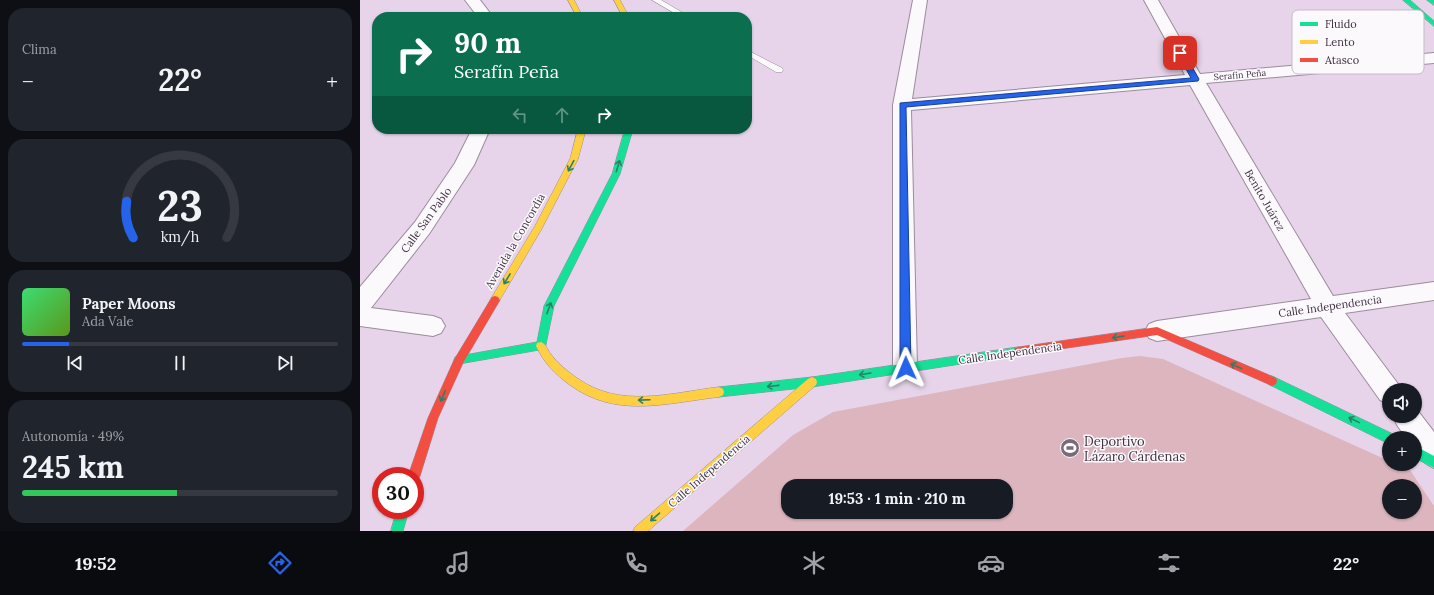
<!DOCTYPE html>
<html lang="es">
<head>
<meta charset="utf-8">
<style>
  :root { --surface:#171b24; --page:#20242c; --text:#f1f3f6; --muted:#9ea1a6; --line:#363941; --accent:#2563eb }
  body { margin:0; font-family:Lora,serif; background:var(--page); color:var(--text); height:100vh; display:flex; flex-direction:column; font-size:15px; white-space:nowrap }
  * { box-sizing:border-box; margin:0 }
  p { font-size:13px; color:var(--muted) }
  .icon { flex:none; width:22px; height:22px; fill:none; stroke:currentColor; stroke-width:2; stroke-linecap:round; stroke-linejoin:round }
  .map { position:relative; flex:1; overflow:hidden }
  .side { display:flex; flex-direction:column; gap:8px; padding:8px; background:#0d0f14; width:360px }
  .side>* { flex:none }
  .top-card { position:absolute; left:12px; top:12px; width:380px; height:122px; border-radius:16px; box-shadow:0 1px 3px #0004; background:#0b6e4f; color:#fff; overflow:hidden }
  .buttons { position:absolute; left:1022px; top:383px; display:grid; gap:8px }
  .buttons a { display:grid; place-items:center; width:40px; height:40px; border-radius:50%; background:var(--surface); box-shadow:0 1px 3px #0004; font-size:20px }
  .speed { position:absolute; left:12px; top:467px; display:flex; gap:8px; font-size:20px; font-weight:700; text-align:center }
  .speed>* { display:grid; place-content:center; width:52px; height:52px; border-radius:50%; background:var(--surface); box-shadow:0 1px 3px #0004; line-height:1 }
  .speed .limit { border:6px solid #d22; background:#fff; color:#111 }
  .pin { position:absolute; display:grid; place-items:center; width:34px; height:34px; color:#fff; margin:-17px; border-radius:8px; box-shadow:0 2px 6px #0006 }
  .me { position:absolute; width:44px; margin:-22px; rotate:359deg; stroke-linejoin:round; filter:drop-shadow(0 0 3px #0008) }
  .turn { display:flex; align-items:center; gap:14px; height:84px; padding:0 16px; font-size:18px }
  .turn .icon { width:52px; height:52px; stroke-width:2.5 }
  .turn b { display:block; font-size:28px; line-height:34px }
  .lanes { display:flex; align-items:center; height:38px; padding:0 16px; background:#0003; justify-content:center; gap:20px; direction:ltr }
  .lanes .off { opacity:.35 }
  .big { font-size:30px; font-weight:700; line-height:1.1 }
  .side .card { flex:1; display:flex; flex-direction:column; justify-content:center; gap:6px; min-width:0; padding:0 14px; border-radius:16px; background:var(--page) }
  .side .dial { align-items:center; gap:0 }
  .dial svg { height:104px; overflow:visible; fill:none; stroke:var(--line); stroke-width:7; stroke-linecap:round; text-anchor:middle }
  .dial text { fill:var(--text); stroke:none }
  .song { display:flex; align-items:center; gap:12px }
  .cover { width:48px; height:48px; border-radius:6px; background:linear-gradient(135deg,hsl(140 70% 55%),hsl(90 70% 35%)) }
  .played { height:4px; border-radius:2px; background:linear-gradient(90deg,var(--accent) 15%,var(--line) 15%) }
  .keys { display:flex; justify-content:space-around; direction:ltr }
  .heat { display:flex; justify-content:space-between; align-items:center; font-size:22px; direction:ltr }
  .charge { height:6px; border-radius:3px; background:linear-gradient(90deg,#34c759 49%,var(--line) 0) }
  .trip { position:absolute; left:421px; top:479px; width:232px; height:40px; border-radius:16px; background:var(--surface); box-shadow:0 1px 3px #0004; font-weight:700; line-height:40px; text-align:center }
  .tab-bar { display:flex; height:64px; justify-content:space-around; align-items:center; background:#090b0e; color:var(--muted) }
  .tab-bar .icon { width:28px; height:28px }
  .tab-bar .selected { color:var(--accent) }
  .tab-bar b { font-size:18px; color:var(--text) }
  main { display:flex; flex:1; min-height:0 }
  .map>svg:first-child { display:block }
  .green { fill:#dcb5be; fill-rule:evenodd }
  .lines { fill:none; stroke-linecap:round; stroke-linejoin:round }
  .lane-casing { stroke:#9b8c9c; stroke-width:1 }
  .street-casing { stroke:#9b8c9c; stroke-width:2 }
  .fast-casing { stroke:#9b8c9c; stroke-width:1 }
  .slow-casing { stroke:#9b8c9c; stroke-width:1 }
  .jam-casing { stroke:#9b8c9c; stroke-width:1 }
  .lane { fill:#fbf9fc; fill-rule:evenodd }
  .street { fill:#fbf9fc; fill-rule:evenodd }
  .fast { fill:#16e098; fill-rule:evenodd }
  .slow { fill:#ffcf43; fill-rule:evenodd }
  .jam { fill:#f24e42; fill-rule:evenodd }
  .oneway { stroke:#2d8068 }
  .route { fill:#2563eb; stroke:#184099 }
  .labels { text-anchor:middle; stroke-width:3; stroke-linejoin:round; paint-order:stroke }
  .far-street-label { font-size:9px; fill:#3f3241; stroke:#fcf9fd }
  .street-label { font-size:11px; fill:#3f3241; stroke:#fcf9fd }
  .near-poi-label { font-size:13px; fill:#3f3241; stroke:#fcf9fd; text-anchor:start }
  .key { fill:#fcf9fd; stroke:#c3bdc5; stroke-width:1 }
  .key-label { font-size:11px; fill:#3f3241 }
</style>
</head>
<body>
<main>
<section class="side">
<div class="card"><p>Clima</p>
<div class="heat"><a>−</a><b class="big">22°</b><a>+</a></div>
</div>
<div class="card dial"><svg viewBox="0 0 100 80">
<path d="M14 69A42 42 0 1 1 86 69"/>
<path d="M14 69A42 42 0 0 1 9 41" stroke="#2563eb"/>
<text x="50" y="56" font-size="32" font-weight="700">23</text>
<text x="50" y="72" font-size="11">km/h</text>
</svg></div>
<div class="card">
<div class="song"><i class="cover"></i><div><b>Paper Moons</b><p>Ada Vale</p></div></div>
<div class="played"></div>
<div class="keys"><svg class="icon" aria-label="previous" viewBox="0 0 24 24"><path d="M18 5L8 12l10 7zM5 5v14"/></svg><svg class="icon" aria-label="pause" viewBox="0 0 24 24"><path d="M8 5v14M16 5v14"/></svg><svg class="icon" aria-label="next" viewBox="0 0 24 24"><path d="M6 5l10 7-10 7zM19 5v14"/></svg></div>
</div>
<div class="card"><p>Autonomía · 49%</p><b class="big">245 km</b><div class="charge"></div></div>
</section>
<div class="map">
<svg width="1074" height="531" viewBox="0 0 1074 531">
  <rect width="100%" height="100%" fill="#e7d4ea"/>
  <path class="green" d="M 780,356 L 803,359 L 1029,461 L 1029,464 L 1036,464 L 1050,470 L 1074,506 L 1074,531 L 323,531 L 433,435 L 473,412 L 762,358 ZM 428,486 L 646,486 L 646,512 L 428,512 ZM 1029,486 L 1055,486 L 1055,512 L 1029,512 Z"/>
  <g class="lines">
    <defs>
      <g id="lane">
        <polygon points="292,0 301,0 330,17 321,17"/>
        <polygon points="387,50 422,68 423,70 422,72 416,72 387,55"/>
      </g>
      <g id="street">
        <polygon points="105,0 120,0 133,17 118,17"/>
        <polygon points="553,0 567,0 552,99 825,75 784,0 798,0 840,74 1074,53 1074,63 846,83 973,296 1074,282 1074,300 985,313 1038,384 1041,390 1029,390 1029,404 1020,400 961,317 797,341 789,338 785,331 789,324 797,321 951,299 830,85 551,110 557,368 554,376 545,379 536,376 533,368 533,105"/>
        <polygon points="112,129 130,129 114,165 69,234 11,308 73,316 81,319 85,326 81,333 73,336 0,326 0,287 55,222 95,163"/>
        <path d="M 1055,407 L 1074,432 L 1074,468 C 1059,461 1055,454 1055,438 L 1046,438 L 1037,425 L 1033,416 L 1055,416 Z"/>
      </g>
      <g id="fast">
        <polygon points="1043,0 1050,0 1074,21 1074,26"/>
        <polygon points="1067,0 1074,0 1074,5"/>
        <polygon points="265,129 273,129 260,174 194,306 185,349 99,364 95,363 94,360 95,357 99,356 177,342 184,306 252,174"/>
        <polygon points="659,347 663,348 664,351 663,354 659,355 452,387 359,397 355,395 354,392 355,389 359,387 452,377"/>
        <polygon points="912,376 1033,434 1035,438 1029,438 1029,443 1025,442 908,384 907,381 908,378"/>
        <polygon points="1055,446 1074,456 1074,468 1055,458"/>
        <polygon points="37,510 49,510 43,531 31,531"/>
      </g>
      <g id="slow">
        <polygon points="208,0 214,0 223,17 217,17"/>
        <polygon points="254,0 260,0 269,17 263,17"/>
        <polygon points="218,129 226,129 218,159 181,230 138,303 135,304 132,303 130,300 132,297 175,226 210,159"/>
        <path d="M 181,342 C 186,344 187,349 190,353 C 197,363 207,371 217,378 C 260,409 310,393 359,387 L 363,389 L 364,392 L 363,395 L 359,397 C 306,403 257,419 210,385 C 195,374 184,363 176,346 L 177,343 Z"/>
        <polygon points="452,377 456,379 457,382 456,385 288,531 273,531 275,527 448,379"/>
      </g>
      <g id="jam">
        <polygon points="135,296 138,297 140,300 103,363 78,418 60,476 58,480 55,481 55,476 48,476 68,418 94,360 132,297"/>
        <polygon points="797,327 916,378 917,381 916,384 912,386 908,384 797,335 659,355 655,354 654,351 655,348 659,347"/>
      </g>
    </defs>
    <use href="#lane" class="lane-casing"/>
    <use href="#street" class="street-casing"/>
    <use href="#fast" class="fast-casing"/>
    <use href="#slow" class="slow-casing"/>
    <use href="#jam" class="jam-casing"/>
    <use href="#lane" class="lane"/>
    <use href="#street" class="street"/>
    <use href="#fast" class="fast"/>
    <use href="#slow" class="slow"/>
    <use href="#jam" class="jam"/>
  </g>
  <defs><path id="oneway-shaft" d="M-6 0H5M1.5-3L5.5 0L1.5 3" fill="none" stroke-width="1.6" stroke-linecap="round" stroke-linejoin="round"/></defs>
  <g class="oneway">
    <use href="#oneway-shaft" transform="translate(211 166) rotate(118)"/>
    <use href="#oneway-shaft" transform="translate(258 166) rotate(-73)"/>
    <use href="#oneway-shaft" transform="translate(147 279) rotate(121)"/>
    <use href="#oneway-shaft" transform="translate(189 308) rotate(-70)"/>
    <use href="#oneway-shaft" transform="translate(758 337) rotate(172)"/>
    <use href="#oneway-shaft" transform="translate(876 366) rotate(-156)"/>
    <use href="#oneway-shaft" transform="translate(505 374) rotate(171)"/>
    <use href="#oneway-shaft" transform="translate(413 386) rotate(174)"/>
    <use href="#oneway-shaft" transform="translate(83 396) rotate(113)"/>
    <use href="#oneway-shaft" transform="translate(284 400) rotate(178)"/>
    <use href="#oneway-shaft" transform="translate(994 420) rotate(-154)"/>
    <use href="#oneway-shaft" transform="translate(295 517) rotate(139)"/>
  </g>
  <polygon class="route" points="818,52 824,53 839,79 838,81 546,107 551,368 549,371 546,372 542,371 540,368 540,103 831,78 817,53"/>
  <defs>
    <symbol id="stadium-disc" viewBox="-11 -11 22 22"><circle r="9.5" fill="#7a6b7c" stroke="#fcf9fd"/><path d="M0-5a6.5 5 0 1 0 0 10a6.5 5 0 1 0 0-10ZM-3.5-1.8h7v3.6h-7Z" fill="#fff"/></symbol>
  </defs>
  <g fill-rule="evenodd">
    <use href="#stadium-disc" x="699" y="437" width="22" height="22"/>
  </g>
  <g class="labels">
    <g class="far-street-label">
      <text transform="translate(880 75) rotate(-5)" y="3">Serafín Peña</text>
    </g>
    <g class="street-label">
      <text transform="translate(905 200) rotate(60)" y="4">Benito Juárez</text>
      <text transform="translate(66 220) rotate(-54)" y="4">Calle San Pablo</text>
      <text transform="translate(155 241) rotate(-60)" y="4">Avenida la Concordia</text>
      <text transform="translate(970 306) rotate(-8)" y="4">Calle Independencia</text>
      <text transform="translate(650 353) rotate(-8)" y="4">Calle Independencia</text>
      <text transform="translate(349 471) rotate(-41)" y="4">Calle Independencia</text>
    </g>
    <g class="near-poi-label">
      <text x="724" y="446">Deportivo<tspan x="724" dy="15">Lázaro Cárdenas</tspan></text>
    </g>
  </g>
  <rect x="932" y="10" width="132" height="64" rx="6" class="key"/>
  <rect x="940" y="22" width="18" height="4" fill="#16e098"/>
  <rect x="940" y="40" width="18" height="4" fill="#ffcf43"/>
  <rect x="940" y="58" width="18" height="4" fill="#f24e42"/>
  <g class="key-label">
    <text x="965" y="28">Fluido</text>
    <text x="965" y="46">Lento</text>
    <text x="965" y="64">Atasco</text>
  </g>
</svg>
<div class="buttons">
<a><svg class="icon" aria-label="sound" viewBox="0 0 24 24"><path d="M4 9h4l5-4v14l-5-4H4zM17 9q2 3 0 6"/></svg></a>
<a>+</a>
<a>−</a>
</div>
<div class="speed"><div class="limit">30</div></div>
<div class="pin" style="left:820px;top:53px;background:#d93025"><svg class="icon" aria-label="arrive" viewBox="0 0 24 24"><path d="M6 21V4h12l-3 4 3 4H6"/></svg></div>
<svg class="me" style="left:546px;top:368px" viewBox="-20 -20 40 40"><path d="M0-17L14 15 0 8-14 15z" fill="#2563eb" stroke="#fff" stroke-width="4"/></svg>
<div class="trip">19:53 · 1 min · 210 m</div>
<div class="top-card">
<div class="turn"><svg class="icon" aria-label="right" viewBox="0 0 24 24"><path d="M7 20v-9h11M14 6l5 5-5 5"/></svg><div><b>90 m</b>Serafín Peña</div></div>
<div class="lanes"><svg class="icon off" aria-label="left" viewBox="0 0 24 24"><path d="M17 20v-9H6M10 6l-5 5 5 5"/></svg><svg class="icon off" aria-label="ahead" viewBox="0 0 24 24"><path d="M12 20V5M6 11l6-6 6 6"/></svg><svg class="icon" aria-label="right" viewBox="0 0 24 24"><path d="M7 20v-9h11M14 6l5 5-5 5"/></svg></div>
</div>
</div>
</main>
<nav class="tab-bar">
<b>19:52</b>
<svg class="icon selected" aria-label="directions" viewBox="0 0 24 24"><path d="M12 3l9 9-9 9-9-9zM9 14v-3h6M13 9l2 2-2 2"/></svg>
<svg class="icon" aria-label="music" viewBox="0 0 24 24"><path d="M9 18V5l10-2v13"/><circle cx="6" cy="18" r="3"/><circle cx="16" cy="16" r="3"/></svg>
<svg class="icon" aria-label="phone" viewBox="0 0 24 24"><path d="M5 4h4l2 5-3 2q2 4 5 5l2-3 5 2v4C11 20 4 13 5 4z"/></svg>
<svg class="icon" aria-label="climate" viewBox="0 0 24 24"><path d="M12 3v18M4 7l16 10M4 17L20 7"/></svg>
<svg class="icon" aria-label="car" viewBox="0 0 24 24"><path d="M5 17H2v-5l4-1 3-4h7l3 4 3 1v5h-3M9 17h6M6 11h13"/><circle cx="7" cy="17" r="2"/><circle cx="17" cy="17" r="2"/></svg>
<svg class="icon" aria-label="filters" viewBox="0 0 24 24"><path d="M4 7h16M4 17h16"/><circle cx="9" cy="7" r="2"/><circle cx="15" cy="17" r="2"/></svg>
<b>22°</b>
</nav>
</body>
</html>
